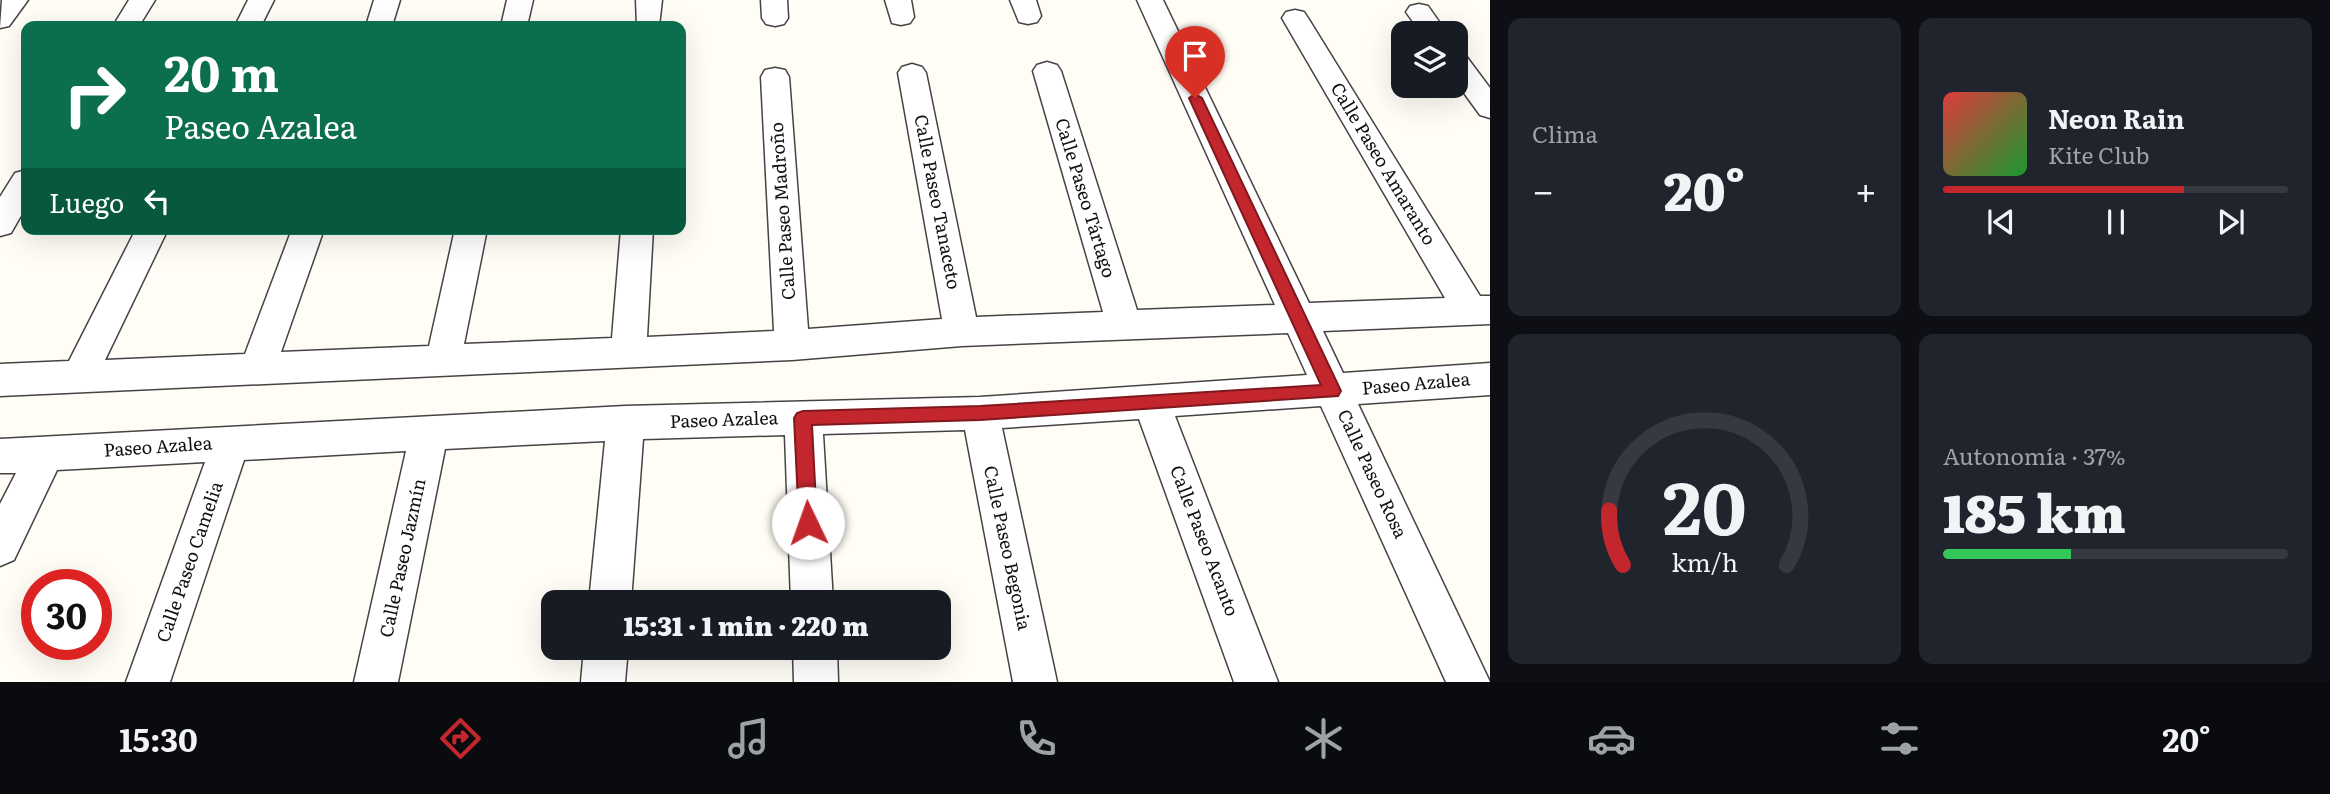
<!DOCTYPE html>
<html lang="es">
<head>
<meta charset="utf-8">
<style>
  :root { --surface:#171b24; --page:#20242c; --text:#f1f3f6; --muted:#9ea1a6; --line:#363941; --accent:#c4262e }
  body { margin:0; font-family:Literata,serif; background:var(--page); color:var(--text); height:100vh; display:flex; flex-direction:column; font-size:26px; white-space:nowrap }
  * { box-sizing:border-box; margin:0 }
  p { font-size:23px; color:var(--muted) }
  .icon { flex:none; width:38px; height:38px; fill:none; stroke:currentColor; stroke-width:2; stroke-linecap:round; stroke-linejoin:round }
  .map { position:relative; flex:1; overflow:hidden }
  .drawer { display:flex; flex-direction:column; gap:18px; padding:18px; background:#0d0f14; width:840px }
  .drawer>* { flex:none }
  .hud { position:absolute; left:21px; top:21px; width:665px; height:214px; border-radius:14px; box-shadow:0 7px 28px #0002; background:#0b6e4f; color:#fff; overflow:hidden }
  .fabs { position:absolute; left:1391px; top:21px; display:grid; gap:14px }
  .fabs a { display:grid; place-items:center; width:77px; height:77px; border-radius:14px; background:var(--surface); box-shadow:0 7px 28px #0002; font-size:35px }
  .speed { position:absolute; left:21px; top:569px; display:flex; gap:14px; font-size:35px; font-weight:700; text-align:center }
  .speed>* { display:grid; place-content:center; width:91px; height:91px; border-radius:50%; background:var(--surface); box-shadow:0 7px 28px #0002; line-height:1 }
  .speed .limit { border:10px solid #d22; background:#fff; color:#111 }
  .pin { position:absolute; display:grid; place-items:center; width:60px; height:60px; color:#fff; margin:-72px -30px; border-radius:50% 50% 50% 0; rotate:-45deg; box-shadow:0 0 7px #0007 }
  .pin .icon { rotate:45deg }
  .me { position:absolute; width:77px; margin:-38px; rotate:357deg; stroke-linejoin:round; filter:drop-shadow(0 0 5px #0008) }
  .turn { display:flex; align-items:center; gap:24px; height:147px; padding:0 28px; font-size:32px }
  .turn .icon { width:91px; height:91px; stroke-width:2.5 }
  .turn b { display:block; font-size:49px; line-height:60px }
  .then { display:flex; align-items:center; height:66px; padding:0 28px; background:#0003; gap:14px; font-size:26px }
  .big { font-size:52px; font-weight:800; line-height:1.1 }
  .drawer .tile { flex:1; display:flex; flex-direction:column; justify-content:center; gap:10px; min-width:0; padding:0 24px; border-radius:14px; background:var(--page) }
  .drawer .dial { align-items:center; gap:0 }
  .dial svg { height:182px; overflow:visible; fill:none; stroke:var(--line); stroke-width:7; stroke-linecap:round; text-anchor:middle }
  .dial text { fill:var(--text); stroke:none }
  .song { display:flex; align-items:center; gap:21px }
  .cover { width:84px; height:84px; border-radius:10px; background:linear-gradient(135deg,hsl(0 70% 55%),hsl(130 70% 35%)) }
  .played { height:7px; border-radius:4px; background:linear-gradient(90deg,var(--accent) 70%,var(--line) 70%) }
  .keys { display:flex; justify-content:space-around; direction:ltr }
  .heat { display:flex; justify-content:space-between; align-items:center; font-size:38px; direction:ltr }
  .charge { height:10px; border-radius:5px; background:linear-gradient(90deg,#34c759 37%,var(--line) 0) }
  .drawer .tiles { flex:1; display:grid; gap:18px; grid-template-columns:repeat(2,1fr) }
  .trip { position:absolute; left:541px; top:590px; width:410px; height:70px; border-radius:14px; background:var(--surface); box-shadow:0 7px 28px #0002; font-weight:800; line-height:70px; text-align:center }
  .menu { display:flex; height:112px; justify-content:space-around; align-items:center; background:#090b0e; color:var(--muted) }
  .menu .icon { width:49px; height:49px }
  .menu .current { color:var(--accent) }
  .menu b { font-size:32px; color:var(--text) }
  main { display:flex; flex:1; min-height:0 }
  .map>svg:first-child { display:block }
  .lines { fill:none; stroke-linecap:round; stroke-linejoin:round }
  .minor-casing { stroke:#444; stroke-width:3 }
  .minor { fill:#fff; fill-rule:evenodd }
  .route { fill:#c4262e; stroke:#7f191e; stroke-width:2 }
  .labels { text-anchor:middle; stroke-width:7; stroke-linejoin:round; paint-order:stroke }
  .street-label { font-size:18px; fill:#111; stroke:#fff }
</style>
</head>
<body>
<main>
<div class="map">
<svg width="1490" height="682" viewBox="0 0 1490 682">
  <rect width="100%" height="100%" fill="#fffdf5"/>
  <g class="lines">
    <defs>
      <g id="minor">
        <polygon points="2,0 28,0 9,26 0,28"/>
        <polygon points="129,0 155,0 139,26 113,26"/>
        <polygon points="248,0 274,0 261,26 235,26"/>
        <polygon points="374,0 400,0 392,26 366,26"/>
        <polygon points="507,0 533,0 527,26 501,26"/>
        <polygon points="636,0 662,0 659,26 637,26"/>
        <polygon points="761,0 787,0 788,18 784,24 775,26 766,24 762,18"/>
        <polygon points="885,0 911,0 914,17 910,23 901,25 892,23"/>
        <polygon points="1010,0 1036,0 1041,16 1037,22 1028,24 1019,22"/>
        <polygon points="1137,0 1163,0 1309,303 1445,298 1282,18 1286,12 1295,10 1304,12 1308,18 1480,296 1490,296 1490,324 1323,331 1343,373 1490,363 1490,395 1358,404 1490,682 1446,682 1321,406 1175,416 1278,682 1234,682 1139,419 1002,428 1057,682 1013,682 965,430 823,434 833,602 791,602 785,435 643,439 631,602 589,602 605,441 445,449 398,682 354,682 406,451 244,460 170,682 126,682 205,462 57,470 14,560 0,566 0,504 16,473 0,473 0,439 625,406 980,397 1307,375 1288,333 962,346 792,360 0,396 0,364 69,361 136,229 168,229 105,360 245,354 292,229 324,229 281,352 429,346 455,229 487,229 464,344 612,338 621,229 653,229 647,337 774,331 761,77 765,70 775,68 785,70 789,77 808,329 942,319 898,73 902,67 912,64 922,67 926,73 976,317 1103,312 1033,71 1037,65 1047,62 1057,65 1061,71 1137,310 1275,305"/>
        <polygon points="1419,4 1428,6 1447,33 1421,33 1406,12 1410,6"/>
        <polygon points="1456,53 1466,56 1490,88 1490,118 1480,115 1456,82"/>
        <polygon points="26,170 26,207 11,233 0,236 0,197 15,173"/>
        <polygon points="584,648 628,648 625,682 581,682"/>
        <polygon points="793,648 837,648 838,682 794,682"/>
      </g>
    </defs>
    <use href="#minor" class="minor-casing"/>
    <use href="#minor" class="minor"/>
  </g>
  <polygon class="route" points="1195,94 1202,98 1341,391 1338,396 980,420 812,425 817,523 815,529 808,532 802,529 799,523 794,418 797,413 803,411 980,406 1321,385 1189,98"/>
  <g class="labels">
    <g class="street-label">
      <text transform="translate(1383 164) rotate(59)" y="6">Calle Paseo Amaranto</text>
      <text transform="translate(1085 198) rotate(73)" y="6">Calle Paseo Tártago</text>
      <text transform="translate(937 202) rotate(79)" y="6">Calle Paseo Tanaceto</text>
      <text transform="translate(783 211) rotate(-94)" y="6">Calle Paseo Madroño</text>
      <text transform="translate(1416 384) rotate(-5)" y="6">Paseo Azalea</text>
      <text transform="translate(724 420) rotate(-2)" y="6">Paseo Azalea</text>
      <text transform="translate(158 447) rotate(-4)" y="6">Paseo Azalea</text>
      <text transform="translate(1372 474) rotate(65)" y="6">Calle Paseo Rosa</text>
      <text transform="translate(1204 541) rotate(69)" y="6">Calle Paseo Acanto</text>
      <text transform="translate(1007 548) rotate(78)" y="6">Calle Paseo Begonia</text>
      <text transform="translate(403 558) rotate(-78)" y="6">Calle Paseo Jazmín</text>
      <text transform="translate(190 562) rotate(-71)" y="6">Calle Paseo Camelia</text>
    </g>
  </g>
</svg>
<div class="fabs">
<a><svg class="icon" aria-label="layers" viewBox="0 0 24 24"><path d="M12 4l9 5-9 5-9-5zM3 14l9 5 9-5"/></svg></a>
</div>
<div class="speed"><div class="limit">30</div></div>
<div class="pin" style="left:1195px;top:98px;background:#d93025"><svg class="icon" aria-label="arrive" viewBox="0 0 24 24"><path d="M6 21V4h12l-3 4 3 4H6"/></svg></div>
<svg class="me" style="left:808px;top:523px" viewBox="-20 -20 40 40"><circle r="19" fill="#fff"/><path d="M0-13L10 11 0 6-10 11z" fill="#c4262e"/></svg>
<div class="trip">15:31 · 1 min · 220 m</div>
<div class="hud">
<div class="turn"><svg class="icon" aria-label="right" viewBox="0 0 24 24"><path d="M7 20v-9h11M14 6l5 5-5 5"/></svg><div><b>20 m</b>Paseo Azalea</div></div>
<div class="then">Luego<svg class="icon" aria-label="left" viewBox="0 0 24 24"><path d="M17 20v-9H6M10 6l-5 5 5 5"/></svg></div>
</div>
</div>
<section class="drawer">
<div class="tiles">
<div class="tile"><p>Clima</p>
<div class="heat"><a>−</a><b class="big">20°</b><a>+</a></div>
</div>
<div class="tile">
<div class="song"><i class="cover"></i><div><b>Neon Rain</b><p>Kite Club</p></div></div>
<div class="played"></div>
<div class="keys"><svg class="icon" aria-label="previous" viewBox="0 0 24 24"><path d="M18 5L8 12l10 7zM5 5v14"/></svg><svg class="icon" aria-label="pause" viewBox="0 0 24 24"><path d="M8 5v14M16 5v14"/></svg><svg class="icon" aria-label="next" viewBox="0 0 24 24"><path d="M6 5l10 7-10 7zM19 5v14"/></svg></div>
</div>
<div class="tile dial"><svg viewBox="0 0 100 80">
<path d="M14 69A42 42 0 1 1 86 69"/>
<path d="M14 69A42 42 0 0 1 8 45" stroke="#c4262e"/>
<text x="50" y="56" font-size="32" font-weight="700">20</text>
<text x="50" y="72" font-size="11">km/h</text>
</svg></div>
<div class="tile"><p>Autonomía · 37%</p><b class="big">185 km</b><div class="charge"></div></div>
</div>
</section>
</main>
<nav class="menu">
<b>15:30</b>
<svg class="icon current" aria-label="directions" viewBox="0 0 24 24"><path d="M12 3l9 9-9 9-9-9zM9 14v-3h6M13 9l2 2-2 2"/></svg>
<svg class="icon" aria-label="music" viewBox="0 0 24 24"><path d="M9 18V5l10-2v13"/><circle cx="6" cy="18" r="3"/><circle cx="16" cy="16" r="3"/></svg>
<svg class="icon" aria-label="phone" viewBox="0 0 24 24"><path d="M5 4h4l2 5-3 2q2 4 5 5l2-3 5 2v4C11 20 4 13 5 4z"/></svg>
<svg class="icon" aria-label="climate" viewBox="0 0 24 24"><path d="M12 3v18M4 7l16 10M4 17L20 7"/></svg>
<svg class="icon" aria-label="car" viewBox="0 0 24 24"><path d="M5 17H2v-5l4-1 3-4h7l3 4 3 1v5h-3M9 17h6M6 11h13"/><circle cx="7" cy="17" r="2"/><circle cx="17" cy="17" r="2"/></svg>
<svg class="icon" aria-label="filters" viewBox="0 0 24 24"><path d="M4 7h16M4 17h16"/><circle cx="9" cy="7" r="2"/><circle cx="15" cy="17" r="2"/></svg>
<b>20°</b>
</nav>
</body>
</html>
